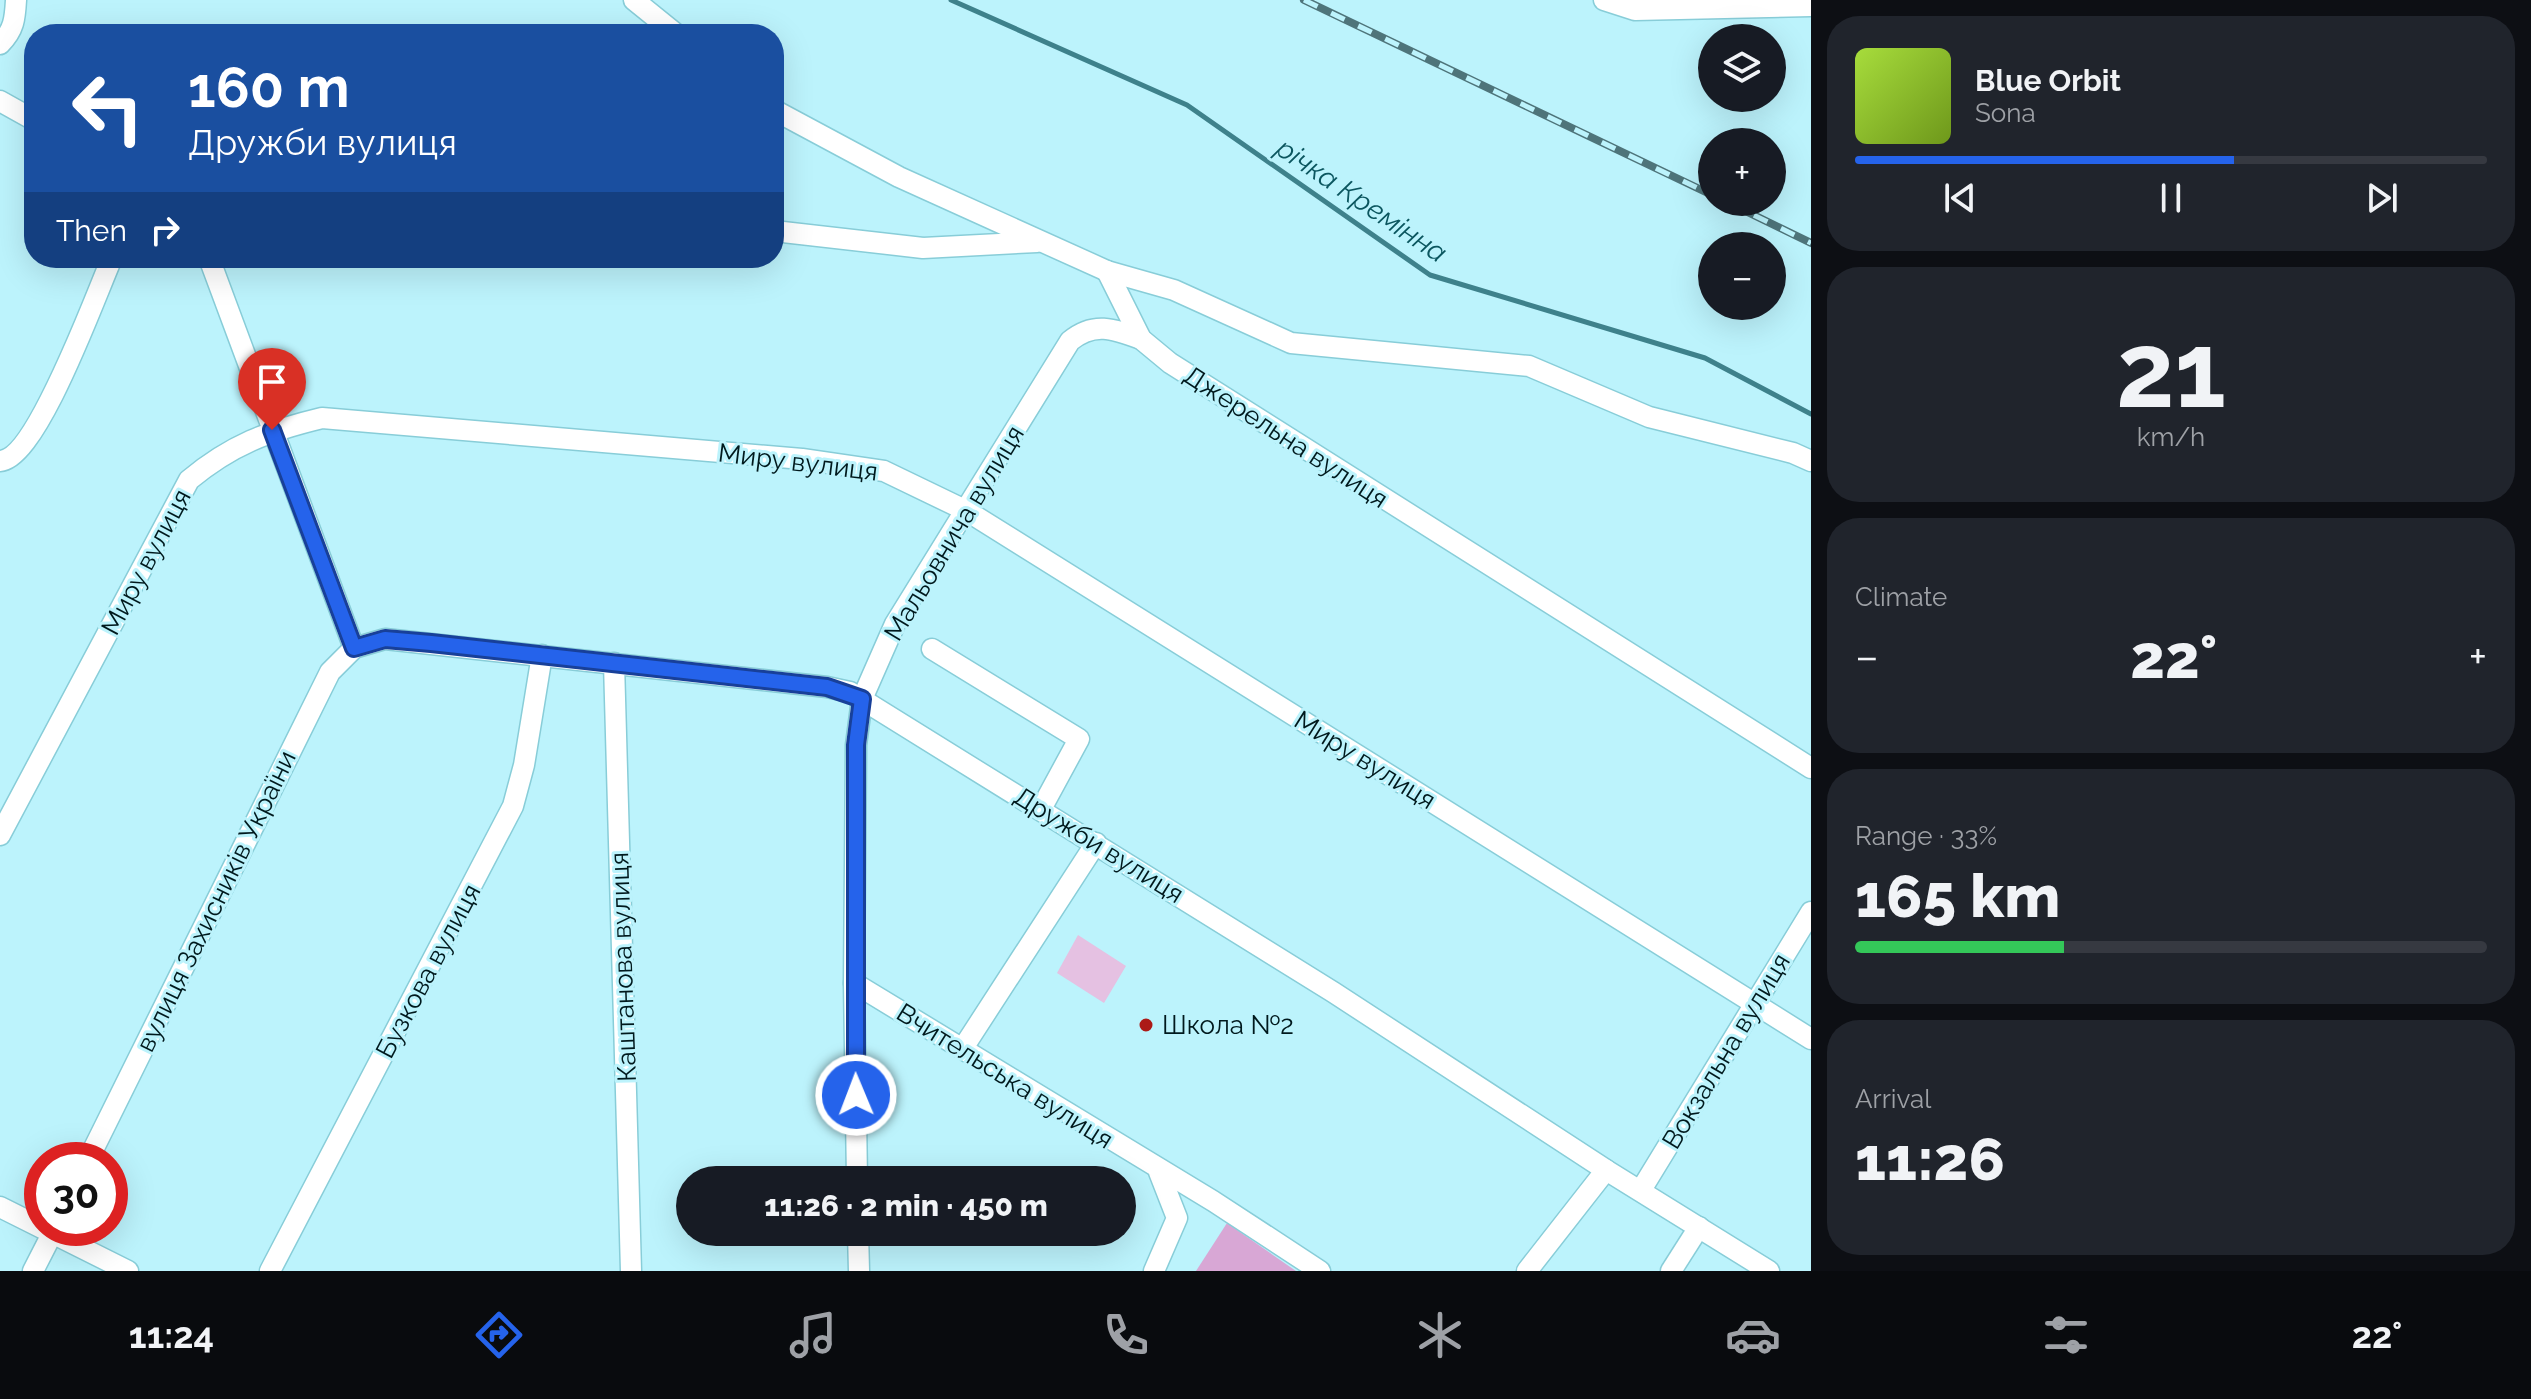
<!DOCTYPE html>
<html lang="en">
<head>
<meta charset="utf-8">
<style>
  :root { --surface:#171b24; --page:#20242c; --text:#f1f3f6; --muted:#9ea1a6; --line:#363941; --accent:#2563eb }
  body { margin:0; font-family:Raleway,sans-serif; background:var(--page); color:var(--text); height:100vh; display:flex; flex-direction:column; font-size:30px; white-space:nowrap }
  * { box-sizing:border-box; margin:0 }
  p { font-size:26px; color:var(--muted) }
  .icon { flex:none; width:44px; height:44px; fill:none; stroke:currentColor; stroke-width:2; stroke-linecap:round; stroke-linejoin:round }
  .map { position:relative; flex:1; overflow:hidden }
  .side { display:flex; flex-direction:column; gap:16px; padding:16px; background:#0d0f14; width:720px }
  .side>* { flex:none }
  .hud { position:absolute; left:24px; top:24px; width:760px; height:244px; border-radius:32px; box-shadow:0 8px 32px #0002; background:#1a4fa0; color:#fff; overflow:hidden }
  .controls { position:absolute; left:1698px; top:24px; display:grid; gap:16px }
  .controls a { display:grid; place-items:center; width:88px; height:88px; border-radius:50%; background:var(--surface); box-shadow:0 8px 32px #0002; font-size:40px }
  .speed { position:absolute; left:24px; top:1142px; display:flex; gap:16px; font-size:40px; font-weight:700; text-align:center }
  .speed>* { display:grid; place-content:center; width:104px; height:104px; border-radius:50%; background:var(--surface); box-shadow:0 8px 32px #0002; line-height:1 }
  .speed .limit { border:12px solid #d22; background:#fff; color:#111 }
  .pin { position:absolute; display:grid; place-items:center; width:68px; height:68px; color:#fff; margin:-82px -34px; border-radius:50% 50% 50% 0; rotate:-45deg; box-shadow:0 0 8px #0007 }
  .pin .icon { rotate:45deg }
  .me { position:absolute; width:88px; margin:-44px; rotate:359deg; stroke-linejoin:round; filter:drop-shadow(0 0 6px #0008) }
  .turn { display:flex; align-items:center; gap:28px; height:168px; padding:0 32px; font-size:36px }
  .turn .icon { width:104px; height:104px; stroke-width:2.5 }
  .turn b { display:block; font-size:56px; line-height:68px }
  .then { display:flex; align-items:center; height:76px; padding:0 32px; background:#0003; gap:16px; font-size:30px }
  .big { font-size:60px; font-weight:800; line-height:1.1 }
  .side .card { flex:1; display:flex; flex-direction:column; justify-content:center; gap:12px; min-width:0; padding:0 28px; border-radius:32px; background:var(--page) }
  .side .dial { align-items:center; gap:0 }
  .dial b { font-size:104px; line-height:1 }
  .song { display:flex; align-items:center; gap:24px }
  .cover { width:96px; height:96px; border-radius:12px; background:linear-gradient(135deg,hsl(80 70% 55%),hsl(80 70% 35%)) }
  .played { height:8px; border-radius:4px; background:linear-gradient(90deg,var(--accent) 60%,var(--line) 60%) }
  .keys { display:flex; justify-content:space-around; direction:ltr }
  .heat { display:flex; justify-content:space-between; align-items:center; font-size:44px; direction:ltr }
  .charge { height:12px; border-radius:6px; background:linear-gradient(90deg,#34c759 33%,var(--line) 0) }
  .trip { position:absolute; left:676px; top:1166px; width:460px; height:80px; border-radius:40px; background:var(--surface); box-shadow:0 8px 32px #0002; font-weight:800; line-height:80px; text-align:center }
  .tabs { display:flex; height:128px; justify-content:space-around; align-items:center; background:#090b0e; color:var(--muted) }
  .tabs .icon { width:56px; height:56px }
  .tabs .selected { color:var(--accent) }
  .tabs b { font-size:36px; color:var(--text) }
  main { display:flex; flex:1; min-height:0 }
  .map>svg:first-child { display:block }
  .green { fill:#e5c1e2 }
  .forest { fill:#d8a7d5 }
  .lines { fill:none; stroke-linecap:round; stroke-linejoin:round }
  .stream { stroke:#3e818b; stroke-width:5 }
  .minor-casing { stroke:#88cdd8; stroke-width:23 }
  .minor { stroke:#fff; stroke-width:20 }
  .rail-casing { stroke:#4e747a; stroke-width:8 }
  .rail { stroke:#bcf3fc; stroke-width:5; stroke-dasharray:15; stroke-linecap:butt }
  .route-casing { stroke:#184099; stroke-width:20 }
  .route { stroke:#2563eb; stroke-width:14 }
  .poi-dot { fill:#ac1a17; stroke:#bcf3fc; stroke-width:3 }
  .labels { text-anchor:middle; stroke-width:6; stroke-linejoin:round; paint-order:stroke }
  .street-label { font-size:26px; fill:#00191d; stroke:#bcf3fc }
  .poi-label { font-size:26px; fill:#00191d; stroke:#bcf3fc; text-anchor:start }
  .water-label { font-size:28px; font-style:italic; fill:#0b565f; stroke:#bcf3fc }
</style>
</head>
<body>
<main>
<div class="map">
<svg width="1811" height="1271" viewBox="0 0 1811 1271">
  <rect width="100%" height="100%" fill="#bcf3fc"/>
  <polygon class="green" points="1078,935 1126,966 1104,1003 1057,973"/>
  <polygon class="forest" points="1227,1223 1296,1271 1196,1271"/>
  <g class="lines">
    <polyline class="stream" points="951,0 1187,105 1430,275 1705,358 1811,414"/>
    <defs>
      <g id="minor">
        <polyline points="634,0 676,34"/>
        <polyline points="1604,0 1635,10 1811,6"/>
        <path d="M 0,44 C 14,30 15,19 16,0"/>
        <polyline points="0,101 34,120"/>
        <polyline points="774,110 899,177 1107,271 1174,290 1291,343 1529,366 1649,417 1793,453 1811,461"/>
        <polyline points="774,231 923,248 1037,242"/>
        <polyline points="209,258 354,648"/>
        <polyline points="1107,271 1141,339 1170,363 1811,768"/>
        <path d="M 0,461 C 37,459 96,294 112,258"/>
        <polyline points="932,649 1079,739 1041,809"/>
        <polyline points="614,663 631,1271"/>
        <path d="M 0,835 L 189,480 C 231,445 268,431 322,418 L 802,459 L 884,471 L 967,511 L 1811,1039"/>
        <polyline points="854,983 1213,1201 1320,1271"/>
        <polyline points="963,1048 1096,843"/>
        <polyline points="88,1160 330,672 354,648 385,639 827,687 850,692 1333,992 1606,1170 1769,1271"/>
        <path d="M 857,1180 L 854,983 L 856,745 L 862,699 L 895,624 L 1070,341 C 1094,321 1114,329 1141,339"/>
        <polyline points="1641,1190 1811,912"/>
        <polyline points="0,1207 128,1271"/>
        <polyline points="858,1232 859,1271"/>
        <polyline points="33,1271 55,1228"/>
        <polyline points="270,1271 513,806 524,765 542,655"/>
        <polyline points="1154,1271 1177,1218 1159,1172"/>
        <polyline points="1527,1271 1606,1170"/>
        <polyline points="1671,1271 1699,1227"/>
      </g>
    </defs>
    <use href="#minor" class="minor-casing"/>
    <use href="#minor" class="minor"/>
    <defs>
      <g id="rail">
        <polyline points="1304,0 1712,195"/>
        <polyline points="1727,202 1811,243"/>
      </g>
    </defs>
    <use href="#rail" class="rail-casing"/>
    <use href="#rail" class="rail"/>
  </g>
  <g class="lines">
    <defs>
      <polyline id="route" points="272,430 354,648 385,639 431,643 827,687 862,699 856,745 856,1095"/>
    </defs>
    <use href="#route" class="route-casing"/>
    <use href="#route" class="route"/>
  </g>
  <circle class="poi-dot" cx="1146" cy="1025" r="8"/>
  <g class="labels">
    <g class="street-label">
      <text transform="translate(1286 437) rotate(33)" y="9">Джерельна вулиця</text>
      <text transform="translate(798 462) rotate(7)" y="9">Миру вулиця</text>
      <text transform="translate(954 533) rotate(-59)" y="9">Мальовнича вулиця</text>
      <text transform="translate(146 562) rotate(-62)" y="9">Миру вулиця</text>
      <text transform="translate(1365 760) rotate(32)" y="9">Миру вулиця</text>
      <text transform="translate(1099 845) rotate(32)" y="9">Дружби вулиця</text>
      <text transform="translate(216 901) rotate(-64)" y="9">вулиця Захисників України</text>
      <text transform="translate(623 967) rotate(-92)" y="9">Каштанова вулиця</text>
      <text transform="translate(428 971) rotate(-62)" y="9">Бузкова вулиця</text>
      <text transform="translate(1726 1051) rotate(-59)" y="9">Вокзальна вулиця</text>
      <text transform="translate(1005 1076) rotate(32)" y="9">Вчительська вулиця</text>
    </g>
    <g class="poi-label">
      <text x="1162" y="1034">Школа №2</text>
    </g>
    <g class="water-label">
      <text transform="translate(1362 200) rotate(34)" y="10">річка Кремінна</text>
    </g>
  </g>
</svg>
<div class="controls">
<a><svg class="icon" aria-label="layers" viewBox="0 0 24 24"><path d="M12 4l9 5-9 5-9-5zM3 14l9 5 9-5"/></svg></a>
<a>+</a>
<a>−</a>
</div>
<div class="speed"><div class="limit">30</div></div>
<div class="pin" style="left:272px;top:430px;background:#d93025"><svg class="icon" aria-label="arrive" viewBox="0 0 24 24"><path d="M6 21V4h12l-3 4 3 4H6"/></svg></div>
<svg class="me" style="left:856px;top:1095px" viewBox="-20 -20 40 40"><circle r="17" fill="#2563eb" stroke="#fff" stroke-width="3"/><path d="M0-11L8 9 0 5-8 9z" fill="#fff"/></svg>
<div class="trip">11:26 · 2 min · 450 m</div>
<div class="hud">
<div class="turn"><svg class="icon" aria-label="left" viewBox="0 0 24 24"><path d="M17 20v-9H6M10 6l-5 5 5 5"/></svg><div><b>160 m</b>Дружби вулиця</div></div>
<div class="then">Then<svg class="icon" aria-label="right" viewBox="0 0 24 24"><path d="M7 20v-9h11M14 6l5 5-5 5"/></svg></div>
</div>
</div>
<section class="side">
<div class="card">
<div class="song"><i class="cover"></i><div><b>Blue Orbit</b><p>Sona</p></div></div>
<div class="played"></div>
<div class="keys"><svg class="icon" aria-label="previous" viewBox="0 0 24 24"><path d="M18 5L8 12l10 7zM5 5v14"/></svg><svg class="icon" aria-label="pause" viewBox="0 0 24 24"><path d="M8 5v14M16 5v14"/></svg><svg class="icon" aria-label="next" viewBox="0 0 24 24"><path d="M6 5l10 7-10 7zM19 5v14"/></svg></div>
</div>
<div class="card dial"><b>21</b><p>km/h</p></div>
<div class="card"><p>Climate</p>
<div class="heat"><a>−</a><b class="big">22°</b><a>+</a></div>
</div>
<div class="card"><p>Range · 33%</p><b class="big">165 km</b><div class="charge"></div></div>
<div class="card"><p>Arrival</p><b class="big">11:26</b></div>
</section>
</main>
<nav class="tabs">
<b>11:24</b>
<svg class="icon selected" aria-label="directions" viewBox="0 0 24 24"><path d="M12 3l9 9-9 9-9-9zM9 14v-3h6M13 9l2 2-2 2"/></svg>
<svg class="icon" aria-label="music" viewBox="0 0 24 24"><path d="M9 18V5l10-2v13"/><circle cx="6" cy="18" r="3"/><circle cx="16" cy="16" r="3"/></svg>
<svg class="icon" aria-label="phone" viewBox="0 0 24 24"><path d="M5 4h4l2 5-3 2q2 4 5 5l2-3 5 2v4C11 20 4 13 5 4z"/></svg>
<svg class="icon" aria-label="climate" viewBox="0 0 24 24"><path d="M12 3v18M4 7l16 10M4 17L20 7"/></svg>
<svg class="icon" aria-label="car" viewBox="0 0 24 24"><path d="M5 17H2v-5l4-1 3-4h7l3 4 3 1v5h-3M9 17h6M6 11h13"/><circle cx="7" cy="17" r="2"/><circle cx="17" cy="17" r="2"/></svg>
<svg class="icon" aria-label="filters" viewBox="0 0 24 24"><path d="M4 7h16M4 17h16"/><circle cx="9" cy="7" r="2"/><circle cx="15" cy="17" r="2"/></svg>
<b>22°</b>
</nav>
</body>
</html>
